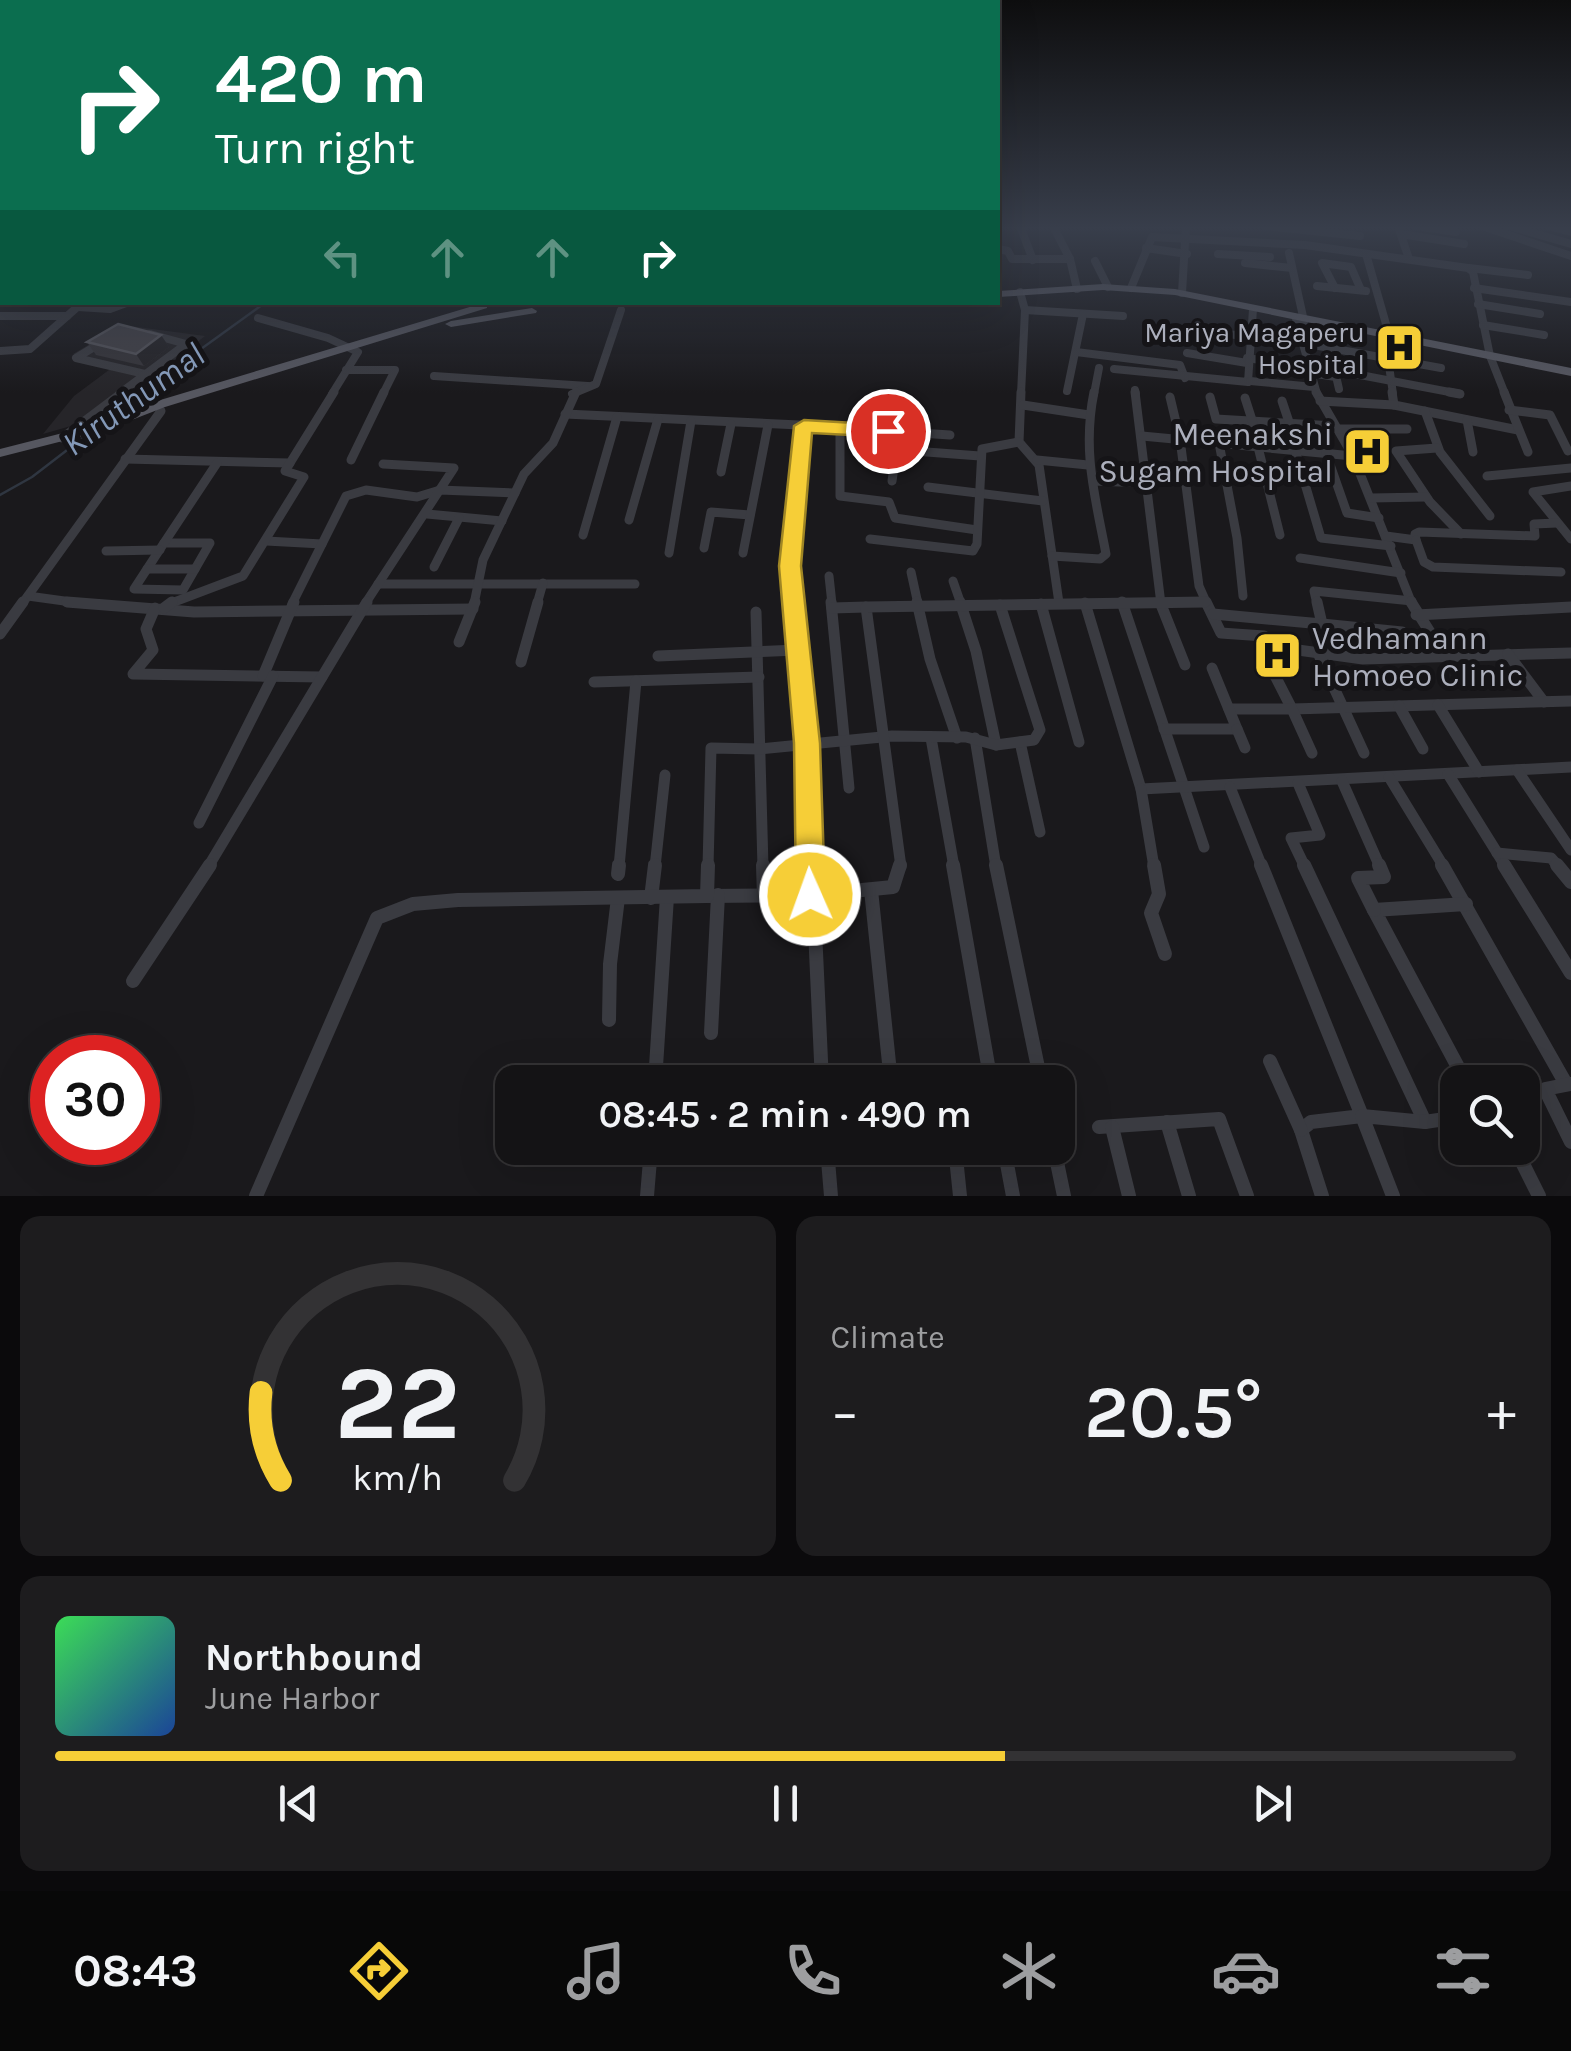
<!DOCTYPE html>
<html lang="en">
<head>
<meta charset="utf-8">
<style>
  :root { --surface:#141315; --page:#1d1c1e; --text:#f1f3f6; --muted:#9d9ea0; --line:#333234; --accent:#f6ce37 }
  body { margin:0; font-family:Karla,sans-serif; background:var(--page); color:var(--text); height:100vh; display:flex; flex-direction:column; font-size:38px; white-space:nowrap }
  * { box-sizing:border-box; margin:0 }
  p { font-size:32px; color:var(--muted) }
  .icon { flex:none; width:55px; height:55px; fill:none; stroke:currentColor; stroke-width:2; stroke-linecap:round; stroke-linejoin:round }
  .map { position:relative; height:1196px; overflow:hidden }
  .panel { display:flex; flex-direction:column; gap:20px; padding:20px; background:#0b0a0c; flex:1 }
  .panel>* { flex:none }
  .guide { position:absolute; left:0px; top:0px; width:1000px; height:305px; box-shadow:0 10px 40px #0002,0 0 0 2px var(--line); background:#0b6e4f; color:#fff; overflow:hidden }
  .controls { position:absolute; left:1440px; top:1065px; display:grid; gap:20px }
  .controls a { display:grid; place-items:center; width:100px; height:100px; border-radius:20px; background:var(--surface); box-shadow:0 10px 40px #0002,0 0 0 2px var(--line); font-size:50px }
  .speed { position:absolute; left:30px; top:1035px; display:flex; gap:20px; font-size:50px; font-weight:700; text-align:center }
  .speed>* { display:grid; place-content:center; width:130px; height:130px; border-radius:50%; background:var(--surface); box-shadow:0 10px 40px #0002,0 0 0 2px var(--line); line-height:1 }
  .speed .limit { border:15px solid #d22; background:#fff; color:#111 }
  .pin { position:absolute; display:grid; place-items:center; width:85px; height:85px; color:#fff; margin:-42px; border:5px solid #fff; border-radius:50%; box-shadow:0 2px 10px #0007 }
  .me { position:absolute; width:110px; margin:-55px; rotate:358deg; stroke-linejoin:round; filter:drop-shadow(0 0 8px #0008) }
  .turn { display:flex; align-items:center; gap:35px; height:210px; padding:0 50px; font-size:45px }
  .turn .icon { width:130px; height:130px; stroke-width:2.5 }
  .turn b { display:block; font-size:70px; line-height:85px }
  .lanes { display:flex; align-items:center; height:95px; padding:0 50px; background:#0003; justify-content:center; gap:50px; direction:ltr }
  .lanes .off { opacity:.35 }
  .big { font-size:75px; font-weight:600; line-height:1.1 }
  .panel .card { flex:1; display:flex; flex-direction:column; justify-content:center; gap:15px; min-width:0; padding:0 35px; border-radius:20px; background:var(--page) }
  .panel .dial { align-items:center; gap:0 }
  .dial svg { height:260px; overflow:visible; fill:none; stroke:var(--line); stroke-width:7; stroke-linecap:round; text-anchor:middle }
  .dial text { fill:var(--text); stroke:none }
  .song { display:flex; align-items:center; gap:30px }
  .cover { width:120px; height:120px; border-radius:15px; background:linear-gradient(135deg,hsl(130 70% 55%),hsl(220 70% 35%)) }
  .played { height:10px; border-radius:5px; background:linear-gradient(90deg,var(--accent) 65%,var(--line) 65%) }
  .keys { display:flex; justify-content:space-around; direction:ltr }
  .heat { display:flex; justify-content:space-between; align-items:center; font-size:55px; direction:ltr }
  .panel .tiles { flex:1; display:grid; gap:20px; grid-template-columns:1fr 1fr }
  .card:last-child { grid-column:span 2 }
  .trip { position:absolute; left:495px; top:1065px; width:580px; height:100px; border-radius:20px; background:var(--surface); box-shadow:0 10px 40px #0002,0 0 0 2px var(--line); font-weight:600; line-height:100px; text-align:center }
  .tab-bar { display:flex; height:160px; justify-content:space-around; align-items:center; background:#080808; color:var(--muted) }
  .tab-bar .icon { width:70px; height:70px }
  .tab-bar .on { color:var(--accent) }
  .tab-bar b { font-size:45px; color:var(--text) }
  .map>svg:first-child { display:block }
  .built { fill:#262529 }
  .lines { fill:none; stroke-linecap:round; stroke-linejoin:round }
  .stream { stroke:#2f3641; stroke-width:2.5 }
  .minor-far3 { stroke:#3a3b41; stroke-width:8 }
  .minor-far2 { stroke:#3a3b41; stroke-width:9 }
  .minor-far1 { stroke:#3a3b41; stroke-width:11 }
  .minor { stroke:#3a3b41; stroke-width:14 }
  .tertiary { stroke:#3a3b41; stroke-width:8 }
  .primary { fill:#565760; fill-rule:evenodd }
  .wall { fill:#36353a }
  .shaded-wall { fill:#252428 }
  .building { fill:#434248; stroke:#53535a; stroke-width:2.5 }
  .route { fill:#f6ce37; stroke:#a08624; stroke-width:2.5 }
  .labels { text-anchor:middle; stroke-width:10; stroke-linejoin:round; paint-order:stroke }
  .far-poi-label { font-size:28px; fill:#acafbc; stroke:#151417; text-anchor:end }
  .poi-label { font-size:32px; fill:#acafbc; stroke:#151417; text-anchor:end }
  .water-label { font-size:35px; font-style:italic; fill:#8398b7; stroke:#151417 }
</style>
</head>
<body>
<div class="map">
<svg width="1571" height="1196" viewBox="0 0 1571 1196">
  <rect width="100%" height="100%" fill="#1a191c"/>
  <polygon class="built" points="122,325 205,336 99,418 43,434 74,396 113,367 73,354"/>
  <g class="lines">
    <g class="stream">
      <polyline points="93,427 266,302"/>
      <polyline points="0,495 32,477 88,434"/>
    </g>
    <g class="minor-far3">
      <polyline points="1020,226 1033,260"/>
      <polyline points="1265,226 1360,236"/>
      <polyline points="1398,226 1409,259"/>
      <polyline points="1416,226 1456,232"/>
      <polyline points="1482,226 1571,256"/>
      <polyline points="1509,226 1571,244"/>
      <polyline points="1548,226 1571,232"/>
      <polyline points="1401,234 1464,244"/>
      <polyline points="1146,248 1187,254"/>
      <polyline points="998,249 1008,251 1012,259 1070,259"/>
      <polyline points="1289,253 1304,321"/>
      <polyline points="1218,254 1270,257"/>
      <polyline points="1366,254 1390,338"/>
      <polyline points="1095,261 1108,287"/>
      <polyline points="1245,263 1292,268"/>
      <polyline points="1469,268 1528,275"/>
      <polyline points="1317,286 1366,291"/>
      <polyline points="1131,288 1152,237 1305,245 1468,268 1473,272 1490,356 1505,394"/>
      <polyline points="1335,288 1322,263 1351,267 1361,290"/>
      <polyline points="1474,288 1571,302"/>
      <polyline points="1020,292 1025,310 1021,394"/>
      <polyline points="1182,293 1186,226"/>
      <polyline points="1478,304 1540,314"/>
      <polyline points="78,307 110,309 129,302"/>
      <polyline points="1025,310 1123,316"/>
      <polyline points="0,316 67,316"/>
      <polyline points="258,318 328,338 358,352 332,394"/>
      <polyline points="1296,319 1317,394"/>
      <polyline points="1483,325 1544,335"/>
      <polyline points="1185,328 1250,337"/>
      <polyline points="1385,337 1393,394"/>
      <polyline points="1302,343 1441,368"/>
      <polyline points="99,344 76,358 145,374"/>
      <polyline points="0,351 30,349 83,302"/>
      <polyline points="1076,352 1180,365 1185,378"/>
      <polyline points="1187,353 1247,363"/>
      <polyline points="1247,358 1307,367"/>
      <polyline points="1333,363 1339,389"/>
      <polyline points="1114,369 1248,382 1253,309"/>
      <polyline points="346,370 395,370 383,394"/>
      <polyline points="1309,373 1336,377"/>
      <polyline points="1355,374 1460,394"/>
      <polyline points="434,376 588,386"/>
      <polyline points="1250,381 1314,387"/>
      <polyline points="1135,390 1136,394"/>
      <polyline points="1067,391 1083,314"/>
      <polyline points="119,394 186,344 150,334"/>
      <polyline points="572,394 596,384 621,310"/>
      <polyline points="1094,394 1099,368"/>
    </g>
    <g class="minor-far2">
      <polyline points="1021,392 1019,442 1039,465 1059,603"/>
      <polyline points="1135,392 1161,604"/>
      <polyline points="1316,392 1353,456 1412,604"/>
      <polyline points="1392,392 1394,405 1518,430"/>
      <polyline points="1449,392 1460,394"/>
      <polyline points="1504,392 1528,452"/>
      <polyline points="1170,397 1180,439 1199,586 1207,604"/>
      <polyline points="1210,397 1216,419 1335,426"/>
      <polyline points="1245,398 1253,423"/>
      <polyline points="1282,401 1290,425"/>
      <polyline points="1320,401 1394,405"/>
      <polyline points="1023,405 1089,415"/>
      <polyline points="1509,410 1550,415 1568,451"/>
      <polyline points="1425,411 1440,452 1490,516"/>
      <polyline points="565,414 885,429 900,450 980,456"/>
      <polyline points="1467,420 1473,452"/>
      <polyline points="840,428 840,496 889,502 895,518 977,530"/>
      <polyline points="1337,429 1407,429"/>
      <polyline points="889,431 950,435"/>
      <polyline points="1142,436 1353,456"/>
      <polyline points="62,438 123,392"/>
      <polyline points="1219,443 1237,538 1243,596"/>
      <polyline points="1258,447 1280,535"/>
      <polyline points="1437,448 1396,451 1430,502 1461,534"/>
      <polyline points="1295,450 1321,538 1391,546"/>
      <polyline points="1326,453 1347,513 1379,518"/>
      <polyline points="125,459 290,463 334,392"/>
      <polyline points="351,460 384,392"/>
      <polyline points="1037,460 1088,465"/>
      <polyline points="721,472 731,424"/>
      <polyline points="1487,476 1571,468"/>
      <polyline points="892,481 897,447"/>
      <polyline points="1093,481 1146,483"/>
      <polyline points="1571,486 1533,492 1571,539"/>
      <polyline points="928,487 1043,501"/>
      <polyline points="1371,498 1426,497"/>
      <polyline points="427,514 502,521"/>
      <polyline points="629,520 658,419"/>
      <polyline points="583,535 617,417"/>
      <polyline points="1386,536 1416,540 1415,534 1419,532 1535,536 1534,524 1557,523"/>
      <polyline points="870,539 973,551 977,544 982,449 1019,442"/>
      <polyline points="1416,540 1424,562 1433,567 1561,572"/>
      <polyline points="266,541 322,544"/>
      <polygon points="164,543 210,543 183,590 134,589"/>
      <polyline points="164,543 217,463"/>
      <polyline points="704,548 711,512 750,515"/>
      <polyline points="106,551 160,550"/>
      <polyline points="669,553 691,421"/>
      <polyline points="743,553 768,425"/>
      <path d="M 1052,556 L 1100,559 L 1106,554 C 1095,496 1082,451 1094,392"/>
      <polyline points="1300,558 1401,573"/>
      <polyline points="434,567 459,518"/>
      <polyline points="147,569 195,569"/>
      <polyline points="911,572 918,604"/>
      <polyline points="829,576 832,604"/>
      <polyline points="953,581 961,604"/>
      <polyline points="378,584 635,584"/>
      <polyline points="28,596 86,604"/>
      <polyline points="22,604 161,411"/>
      <polyline points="169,604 243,576 304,477 285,471 290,463"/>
      <polyline points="292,604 346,496 366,490 417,497 440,490 515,493"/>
      <polyline points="365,604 454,468 383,464"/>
      <polyline points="474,604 483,560 524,474 553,443 576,392"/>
      <polyline points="537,604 543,583"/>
      <polyline points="794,604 790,565 804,426"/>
      <polyline points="1060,604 1205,602"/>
      <polyline points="1317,604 1314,591 1412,601"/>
    </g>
    <g class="minor-far1">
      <polyline points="67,602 194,612 473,609"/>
      <polyline points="793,602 807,743 812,867"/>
      <polyline points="831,602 849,788"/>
      <polyline points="917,602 930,659 957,738"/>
      <polyline points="960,602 976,651 996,745"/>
      <polyline points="1122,602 1204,847"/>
      <polyline points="1160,602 1185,665"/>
      <polyline points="1206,602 1221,633 1264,636 1269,646 1363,659 1571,653"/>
      <polyline points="1411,602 1445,656"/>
      <polyline points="1085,603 1141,789 1571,767"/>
      <polyline points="1041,604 1079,742"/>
      <polyline points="155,608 146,629 153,650 133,674 322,677"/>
      <polyline points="164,608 172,602"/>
      <polyline points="832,608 866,607"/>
      <polyline points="756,612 763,867"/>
      <polyline points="1213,614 1322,624 1317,602"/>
      <polyline points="1416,615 1571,607"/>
      <polyline points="1322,624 1402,632"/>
      <polyline points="0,634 23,602"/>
      <polyline points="459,642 475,602"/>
      <polyline points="1318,653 1364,753"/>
      <polyline points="1508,654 1544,702"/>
      <polyline points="658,656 797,650"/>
      <polyline points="1267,660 1292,709 1571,701"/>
      <polyline points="521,662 538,602"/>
      <polyline points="263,676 294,602"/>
      <polyline points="594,682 759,677"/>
      <polyline points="1438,705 1479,772"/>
      <polyline points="1399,706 1423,749"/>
      <polyline points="1229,709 1292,709 1312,753"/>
      <polyline points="1164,729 1237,729 1212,668"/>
      <polyline points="1237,729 1245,748"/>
      <polyline points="931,738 954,867"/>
      <polyline points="975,738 996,867"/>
      <polyline points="1020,742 1040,832"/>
      <polyline points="1517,770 1571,850"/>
      <polyline points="1448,774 1506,867"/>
      <polyline points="1389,777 1444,867"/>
      <polyline points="1342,781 1380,867"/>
      <polyline points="1298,783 1320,835 1291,838 1305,867"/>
      <polyline points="1230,787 1262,867"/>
      <polyline points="1141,789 1154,867"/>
      <polyline points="199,823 273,676"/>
      <polyline points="1497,853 1551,858 1559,867"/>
      <polyline points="208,867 367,602"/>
      <polyline points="619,867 636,681"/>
      <polyline points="655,867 665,775"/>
      <polyline points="708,867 711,748 760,749 892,736 966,737 996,745 1034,740 1040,730 1000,605"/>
      <polyline points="901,867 866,607 1205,602"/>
    </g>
    <g class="minor">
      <polyline points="763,865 764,897"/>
      <polyline points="812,865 822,1082"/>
      <polyline points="953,865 991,1082"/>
      <polyline points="996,865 1041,1082"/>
      <polyline points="1154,865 1159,894 1151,913 1165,954"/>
      <polyline points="1261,865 1362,1116 1311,1122 1301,1130 1322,1196"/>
      <polyline points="1304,865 1425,1122"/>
      <polyline points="1442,865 1566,1084"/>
      <polyline points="1504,865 1571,973"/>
      <polyline points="1557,865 1571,882"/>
      <polyline points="618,874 619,865"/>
      <polyline points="871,890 891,1082"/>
      <polyline points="707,896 811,895 893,887 900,865"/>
      <polyline points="651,898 655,865"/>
      <polyline points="1466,904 1374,910 1466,1082"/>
      <polyline points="1374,910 1358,878 1384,877 1379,865"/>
      <polyline points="133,981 210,865"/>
      <polyline points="609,1020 610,964 618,898"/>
      <polyline points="711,1033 718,895"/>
      <polyline points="1270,1061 1301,1130"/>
      <polyline points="655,1082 667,897"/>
      <polyline points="1570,1084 1545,1089 1571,1142"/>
      <polyline points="1167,1122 1189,1196"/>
      <polyline points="1099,1127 1219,1119 1247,1196"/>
      <polyline points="1112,1127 1129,1196"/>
      <polyline points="827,1148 831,1196"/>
      <polyline points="955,1148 960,1196"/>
      <polyline points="1004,1148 1013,1196"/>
      <polyline points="1054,1148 1064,1196"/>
      <polyline points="1515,1148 1539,1196"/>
      <polyline points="256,1196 377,918 413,904 458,900 707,896 708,865"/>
      <polyline points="647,1196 651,1148"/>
      <polyline points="1393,1196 1362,1116 1425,1122 1458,1117"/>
    </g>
    <polyline class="tertiary" points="1053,226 1070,259 1077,289"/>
    <g class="primary">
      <polygon points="1103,284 1175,289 1571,368 1571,376 1175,295 1103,290 998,297 998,291"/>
      <polygon points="502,302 819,302 814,305 506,307 502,306"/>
      <polygon points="483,303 487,304 487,308 165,407 106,430 0,457 0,449 98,424 157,401"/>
      <polygon points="532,308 537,311 536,313 451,327 445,324 451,321"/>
    </g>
  </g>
  <polygon class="wall" points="161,335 169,347 144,366 96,355 87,342"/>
  <polygon class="shaded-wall" points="161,335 169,347 144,366 136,354"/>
  <polygon class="building" points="118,324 161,335 136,354 87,342"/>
  <linearGradient id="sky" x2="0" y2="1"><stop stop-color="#0e0e0f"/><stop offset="0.58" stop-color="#383e4b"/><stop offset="1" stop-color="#383e4b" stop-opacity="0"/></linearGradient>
  <rect width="1571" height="393" fill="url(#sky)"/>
  <polygon class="route" points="804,420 888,425 898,431 888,437 812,433 801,566 820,743 825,895 821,905 810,909 800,905 796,895 794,743 779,566 794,426"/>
  <defs>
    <symbol id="hospital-square" viewBox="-11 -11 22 22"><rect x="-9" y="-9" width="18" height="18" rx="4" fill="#f6ce37" stroke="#151417"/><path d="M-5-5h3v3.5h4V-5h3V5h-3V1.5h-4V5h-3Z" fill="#111"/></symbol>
  </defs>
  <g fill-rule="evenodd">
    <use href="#hospital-square" x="1372" y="320" width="55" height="55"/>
    <use href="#hospital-square" x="1340" y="424" width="55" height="55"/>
    <use href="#hospital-square" x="1250" y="628" width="55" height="55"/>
  </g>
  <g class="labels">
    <g class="far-poi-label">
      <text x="1365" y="342">Mariya Magaperu<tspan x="1365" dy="32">Hospital</tspan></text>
    </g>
    <g class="poi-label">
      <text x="1333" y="445">Meenakshi<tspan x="1333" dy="37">Sugam Hospital</tspan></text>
      <text x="1312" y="649" text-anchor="start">Vedhamann<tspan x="1312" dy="37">Homoeo Clinic</tspan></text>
    </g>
    <g class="water-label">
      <text transform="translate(133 399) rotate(-36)" y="12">Kiruthumal</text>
    </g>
  </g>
</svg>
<div class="controls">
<a><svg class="icon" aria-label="search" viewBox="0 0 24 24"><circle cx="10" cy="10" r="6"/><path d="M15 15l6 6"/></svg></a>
</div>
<div class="speed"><div class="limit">30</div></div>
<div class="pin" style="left:888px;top:431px;background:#d93025"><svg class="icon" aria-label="arrive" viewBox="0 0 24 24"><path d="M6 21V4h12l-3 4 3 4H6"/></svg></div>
<svg class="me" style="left:810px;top:895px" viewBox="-20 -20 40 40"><circle r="17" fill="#f6ce37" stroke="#fff" stroke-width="3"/><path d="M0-11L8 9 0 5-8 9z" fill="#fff"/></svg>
<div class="trip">08:45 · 2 min · 490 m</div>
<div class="guide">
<div class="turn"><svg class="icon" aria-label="right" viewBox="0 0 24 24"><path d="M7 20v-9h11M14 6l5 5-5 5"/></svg><div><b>420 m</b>Turn right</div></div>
<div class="lanes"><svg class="icon off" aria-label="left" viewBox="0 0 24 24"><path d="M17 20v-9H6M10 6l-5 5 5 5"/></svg><svg class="icon off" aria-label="ahead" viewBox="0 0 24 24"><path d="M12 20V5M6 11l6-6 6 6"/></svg><svg class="icon off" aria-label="ahead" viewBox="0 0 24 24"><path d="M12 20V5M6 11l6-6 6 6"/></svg><svg class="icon" aria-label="right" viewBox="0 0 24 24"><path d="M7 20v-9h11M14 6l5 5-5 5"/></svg></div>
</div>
</div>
<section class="panel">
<div class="tiles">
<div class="card dial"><svg viewBox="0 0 100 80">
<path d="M14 69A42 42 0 1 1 86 69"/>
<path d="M14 69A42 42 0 0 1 8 42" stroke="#f6ce37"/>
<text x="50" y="56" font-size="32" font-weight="700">22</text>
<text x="50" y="72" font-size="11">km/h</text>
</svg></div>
<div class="card"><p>Climate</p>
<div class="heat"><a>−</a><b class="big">20.5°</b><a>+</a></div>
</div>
<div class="card">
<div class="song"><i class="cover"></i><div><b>Northbound</b><p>June Harbor</p></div></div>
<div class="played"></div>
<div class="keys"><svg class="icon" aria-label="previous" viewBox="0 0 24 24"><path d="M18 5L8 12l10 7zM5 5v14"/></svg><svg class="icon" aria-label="pause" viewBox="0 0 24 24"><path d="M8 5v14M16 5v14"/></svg><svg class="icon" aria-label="next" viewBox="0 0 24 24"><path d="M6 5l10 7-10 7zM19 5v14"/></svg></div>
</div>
</div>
</section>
<nav class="tab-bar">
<b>08:43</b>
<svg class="icon on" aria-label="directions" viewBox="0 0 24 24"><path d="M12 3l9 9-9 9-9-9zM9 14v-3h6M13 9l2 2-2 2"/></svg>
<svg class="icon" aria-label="music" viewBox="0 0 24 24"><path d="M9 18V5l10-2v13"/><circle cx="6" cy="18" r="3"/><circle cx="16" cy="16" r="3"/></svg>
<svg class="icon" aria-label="phone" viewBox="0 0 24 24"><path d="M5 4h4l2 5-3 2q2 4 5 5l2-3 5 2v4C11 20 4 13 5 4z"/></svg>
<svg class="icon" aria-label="climate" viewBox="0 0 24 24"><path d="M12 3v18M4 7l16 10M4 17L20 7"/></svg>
<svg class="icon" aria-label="car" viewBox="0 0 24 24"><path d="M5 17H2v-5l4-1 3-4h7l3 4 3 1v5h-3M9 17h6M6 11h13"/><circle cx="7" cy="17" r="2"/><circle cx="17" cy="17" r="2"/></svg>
<svg class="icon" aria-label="filters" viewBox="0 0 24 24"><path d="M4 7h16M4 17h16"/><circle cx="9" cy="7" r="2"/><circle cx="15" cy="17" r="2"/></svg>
</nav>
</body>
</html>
